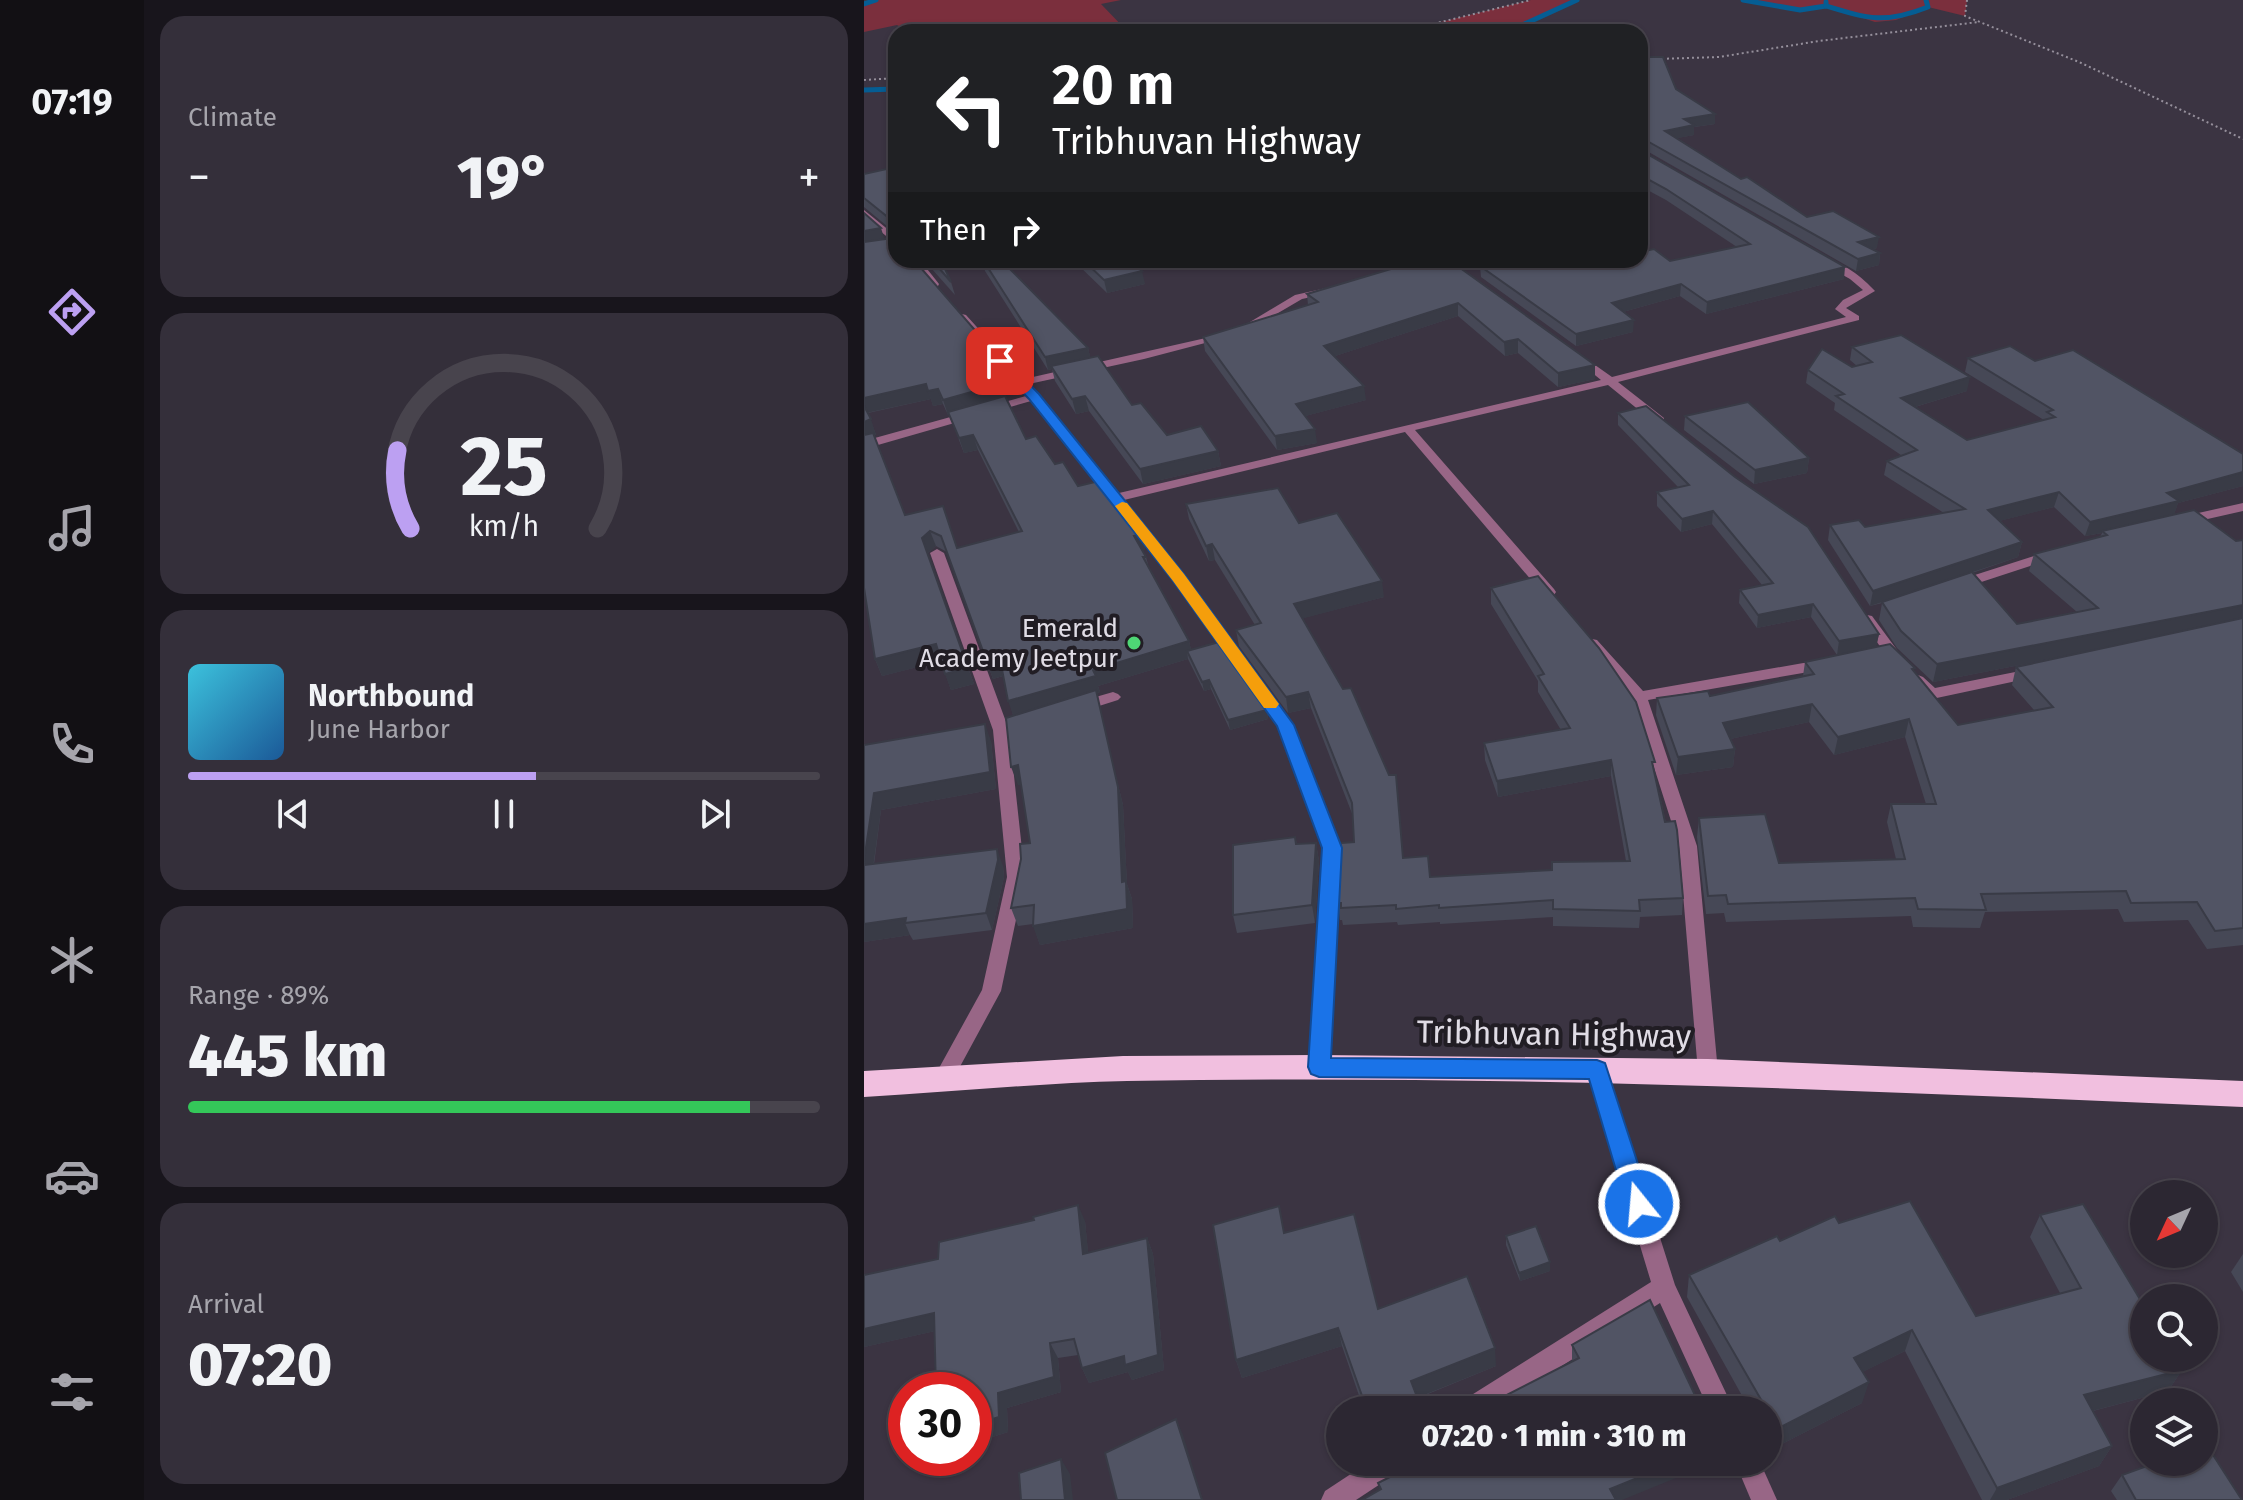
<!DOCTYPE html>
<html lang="en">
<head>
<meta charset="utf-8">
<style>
  :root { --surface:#2c2732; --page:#342f3a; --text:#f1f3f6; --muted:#a6a5ac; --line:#48444d; --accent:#bca0f2 }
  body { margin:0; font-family:"Fira Sans",sans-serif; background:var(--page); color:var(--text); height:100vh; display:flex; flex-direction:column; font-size:30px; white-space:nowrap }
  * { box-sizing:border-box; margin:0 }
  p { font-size:26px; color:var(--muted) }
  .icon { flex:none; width:44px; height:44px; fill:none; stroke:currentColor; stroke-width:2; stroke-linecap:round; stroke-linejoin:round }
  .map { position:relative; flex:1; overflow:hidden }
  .drawer { display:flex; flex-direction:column; gap:16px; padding:16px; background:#18151c; width:720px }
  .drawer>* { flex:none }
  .top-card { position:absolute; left:24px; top:24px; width:760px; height:244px; border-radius:24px; box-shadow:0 2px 6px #0004,0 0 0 2px var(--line); background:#202124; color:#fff; overflow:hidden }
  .needle { width:52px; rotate:226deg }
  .controls { position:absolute; left:1266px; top:1180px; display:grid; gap:16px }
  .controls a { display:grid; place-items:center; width:88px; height:88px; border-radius:50%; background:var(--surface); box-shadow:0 2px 6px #0004,0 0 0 2px var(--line); font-size:40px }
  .speed { position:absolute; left:24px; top:1372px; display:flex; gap:16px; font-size:40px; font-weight:700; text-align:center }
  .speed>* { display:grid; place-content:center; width:104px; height:104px; border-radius:50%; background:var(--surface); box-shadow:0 2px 6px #0004,0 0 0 2px var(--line); line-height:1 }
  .speed .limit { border:12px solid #d22; background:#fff; color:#111 }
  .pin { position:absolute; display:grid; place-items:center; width:68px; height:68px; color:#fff; margin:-34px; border-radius:16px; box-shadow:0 4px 12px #0006 }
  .me { position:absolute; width:88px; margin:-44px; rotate:343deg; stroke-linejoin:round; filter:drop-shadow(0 0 6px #0008) }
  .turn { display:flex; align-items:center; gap:28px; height:168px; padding:0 32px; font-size:36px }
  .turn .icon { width:104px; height:104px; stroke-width:2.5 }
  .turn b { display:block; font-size:56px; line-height:68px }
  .then { display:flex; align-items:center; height:76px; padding:0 32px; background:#0003; gap:16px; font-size:30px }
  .big { font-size:60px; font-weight:800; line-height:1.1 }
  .drawer .widget { flex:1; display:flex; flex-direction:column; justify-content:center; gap:12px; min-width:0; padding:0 28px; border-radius:24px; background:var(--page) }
  .drawer .dial { align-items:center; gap:0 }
  .dial svg { height:208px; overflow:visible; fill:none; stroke:var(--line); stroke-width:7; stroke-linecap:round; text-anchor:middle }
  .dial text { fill:var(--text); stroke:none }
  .song { display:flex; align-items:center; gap:24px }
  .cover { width:96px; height:96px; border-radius:12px; background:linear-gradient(135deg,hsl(190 70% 55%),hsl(210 70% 35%)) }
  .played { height:8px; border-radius:4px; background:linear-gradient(90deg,var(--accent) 55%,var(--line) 55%) }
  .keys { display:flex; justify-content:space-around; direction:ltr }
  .heat { display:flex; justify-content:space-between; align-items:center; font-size:44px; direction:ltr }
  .charge { height:12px; border-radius:6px; background:linear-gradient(90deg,#34c759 89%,var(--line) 0) }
  .trip { position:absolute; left:462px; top:1396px; width:456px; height:80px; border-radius:40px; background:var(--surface); box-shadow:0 2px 6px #0004,0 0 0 2px var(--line); font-weight:800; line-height:80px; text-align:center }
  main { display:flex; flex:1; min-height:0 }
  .tab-bar { display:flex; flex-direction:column; width:144px; justify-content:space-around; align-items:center; background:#121014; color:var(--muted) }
  .tab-bar .icon { width:56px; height:56px }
  .tab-bar .current { color:var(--accent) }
  .tab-bar b { font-size:36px; color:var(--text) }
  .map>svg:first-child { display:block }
  .green { fill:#7b2f3d }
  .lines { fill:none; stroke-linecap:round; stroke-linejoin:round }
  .stream { stroke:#055d93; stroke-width:5 }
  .path { stroke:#958f9b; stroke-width:2; stroke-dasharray:2 3; stroke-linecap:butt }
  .street { fill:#986686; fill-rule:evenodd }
  .highway { fill:#f1bfdf; fill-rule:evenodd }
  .wall { fill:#464856; fill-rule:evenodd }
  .shaded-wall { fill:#393b46 }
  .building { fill:#515464; stroke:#393b46; stroke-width:2 }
  .route { fill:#1a73e8; stroke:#114b97; stroke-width:2 }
  .slow { fill:#f59e0b }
  .poi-dot { fill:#4ed675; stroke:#211d24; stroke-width:3 }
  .labels { text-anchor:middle; stroke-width:8; stroke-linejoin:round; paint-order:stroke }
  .poi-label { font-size:26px; fill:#e0dce5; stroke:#211d24; text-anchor:end }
  .near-street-label { font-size:32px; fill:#e0dce5; stroke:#211d24 }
</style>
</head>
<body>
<main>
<nav class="tab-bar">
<b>07:19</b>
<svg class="icon current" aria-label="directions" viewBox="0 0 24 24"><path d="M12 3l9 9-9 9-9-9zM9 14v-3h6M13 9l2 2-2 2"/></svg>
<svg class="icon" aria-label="music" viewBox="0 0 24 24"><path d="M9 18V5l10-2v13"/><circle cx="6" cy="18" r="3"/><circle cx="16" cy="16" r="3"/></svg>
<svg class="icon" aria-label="phone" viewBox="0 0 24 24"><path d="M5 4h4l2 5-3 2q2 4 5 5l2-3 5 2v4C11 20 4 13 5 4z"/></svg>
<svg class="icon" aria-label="climate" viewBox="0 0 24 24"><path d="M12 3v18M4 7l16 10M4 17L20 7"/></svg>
<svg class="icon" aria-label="car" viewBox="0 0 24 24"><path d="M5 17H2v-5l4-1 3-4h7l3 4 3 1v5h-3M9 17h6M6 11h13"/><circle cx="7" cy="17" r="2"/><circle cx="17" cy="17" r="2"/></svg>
<svg class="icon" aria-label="filters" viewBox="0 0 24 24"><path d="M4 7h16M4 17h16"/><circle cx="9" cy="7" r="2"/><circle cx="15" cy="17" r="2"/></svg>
</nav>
<section class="drawer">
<div class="widget"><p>Climate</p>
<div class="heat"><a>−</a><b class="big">19°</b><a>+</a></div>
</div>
<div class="widget dial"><svg viewBox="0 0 100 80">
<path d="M14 69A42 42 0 1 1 86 69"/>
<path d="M14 69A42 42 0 0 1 9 39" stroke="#bca0f2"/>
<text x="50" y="56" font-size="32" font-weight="700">25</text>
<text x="50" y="72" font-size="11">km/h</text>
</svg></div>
<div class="widget">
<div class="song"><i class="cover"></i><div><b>Northbound</b><p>June Harbor</p></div></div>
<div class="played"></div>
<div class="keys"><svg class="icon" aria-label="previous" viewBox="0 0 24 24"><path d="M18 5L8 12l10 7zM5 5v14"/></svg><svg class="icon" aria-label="pause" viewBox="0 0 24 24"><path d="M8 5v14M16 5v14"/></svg><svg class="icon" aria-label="next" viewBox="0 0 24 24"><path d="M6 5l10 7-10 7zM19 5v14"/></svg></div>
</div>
<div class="widget"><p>Range · 89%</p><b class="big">445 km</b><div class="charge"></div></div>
<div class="widget"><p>Arrival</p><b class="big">07:20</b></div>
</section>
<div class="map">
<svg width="1379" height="1500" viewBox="0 0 1379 1500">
  <rect width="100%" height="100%" fill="#3b3442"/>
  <g class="green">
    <polygon points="12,0 257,0 237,4 264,32 46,32 33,25 0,32 0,4"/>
    <polygon points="667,0 713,0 643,32 536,32"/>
    <polygon points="879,0 1103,0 1101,16 1064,7 1032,20 1011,22 962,6 936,10"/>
  </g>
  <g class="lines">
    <g class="stream">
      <polyline points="879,0 936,10 962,6 962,2"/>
      <polyline points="0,4 12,0"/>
      <path d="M 962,6 C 1005,19 1021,24 1064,7 L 1062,0"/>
      <polyline points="643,32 713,0"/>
      <polyline points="0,90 32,89"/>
    </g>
    <g class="path">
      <polyline points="1103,0 1101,16 1215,62 1379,139"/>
      <polyline points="536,32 667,0"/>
      <polyline points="793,59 855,57 955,41 1115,22"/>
      <polyline points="0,80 32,78"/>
    </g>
    <g class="street">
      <polygon points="0,210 32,236 32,244 0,218"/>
      <polygon points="46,260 56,260 75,284 74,286 66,286"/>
      <path d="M 959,260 C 978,260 999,278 1011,291 L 982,308 L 995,316 L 995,320 L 754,382 L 800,418 L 800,424 L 792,424 L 744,385 L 551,430 L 690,589 L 692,592 L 690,595 L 680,595 L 541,432 L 260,500 L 320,575 L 429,725 L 477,848 L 465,1067 L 462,1073 L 455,1075 L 448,1073 L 445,1067 L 459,848 L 413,726 L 310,581 L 167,401 L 0,449 L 0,441 L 162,396 L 94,319 L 93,317 L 98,314 L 102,315 L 160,379 L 364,333 L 364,337 L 280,359 L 165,384 L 255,493 L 737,380 L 710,358 L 710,354 L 714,353 L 748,377 L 982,317 L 971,309 L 979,300 L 999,290 L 986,279 L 959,264 Z"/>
      <polygon points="462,288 466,289 466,293 438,299 390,327 381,325 431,295"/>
      <polygon points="1379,503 1379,511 1317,525 1310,521 1312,518"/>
      <polygon points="73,549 80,553 145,730 161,877 137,991 86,1085 79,1087 72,1085 69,1079 118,990 143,877 129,730 66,553"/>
      <polygon points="1186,551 1191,552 1191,558 1099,588 1094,589 1087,585 1089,582"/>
      <polygon points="1003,615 1008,616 1039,658 1041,661 1039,664 1029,664 996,619"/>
      <polygon points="728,639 733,640 779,691 962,659 969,664 962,669 784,700 833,846 854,1072 851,1078 844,1080 837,1078 834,1072 815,846 768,698 721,643"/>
      <polygon points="1171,668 1179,673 1176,676 1068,699 1063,697 1046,680 1054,675 1059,677 1071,688"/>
      <polygon points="249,692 254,694 257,697 254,700 216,712 208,707 211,703"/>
      <polygon points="733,1062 740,1064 743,1070 811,1285 870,1410 845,1410 796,1303 629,1410 595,1410 598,1401 787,1282 723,1070 726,1064"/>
      <polygon points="505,1462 539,1462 536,1471 492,1500 457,1500 461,1491"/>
      <polygon points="871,1462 896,1462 913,1500 887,1500"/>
    </g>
    <path class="highway" d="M 455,1055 L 844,1059 L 1379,1081 L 1379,1107 C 1007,1091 635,1074 263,1081 C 175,1083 87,1092 0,1097 L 0,1071 L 259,1056 Z"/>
  </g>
  <g class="wall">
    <polygon points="776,57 812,89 851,114 851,124 830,127 830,135 813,138 877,179 943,217 1013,248 1009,249 1016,253 1015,265 992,271 776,147"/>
    <polygon points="776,150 980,279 842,314 816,296 759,312 769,332 712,346 617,277 616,266 699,268 806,261 873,247 802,200 776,186"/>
    <path d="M 32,172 L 32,260 L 136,384 L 139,396 L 162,439 L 191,464 L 214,486 L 278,534 L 281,550 L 278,550 L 282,557 L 285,568 L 325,641 L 327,650 L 403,710 L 404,719 L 366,730 L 347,689 L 340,691 L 324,659 L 234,686 L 236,692 L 232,694 L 259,805 L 263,884 L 268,899 L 269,928 L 176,945 L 169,924 L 154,926 L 147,908 L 166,843 L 157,784 L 154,785 L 149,715 L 139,676 L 129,679 L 83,552 L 72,546 L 63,554 L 110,684 L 87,690 L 77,661 L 18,676 L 11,659 L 0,588 L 0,213 L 20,239 L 28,238 L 29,231 L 0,207 L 0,174 ZM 67,399 L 69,406 L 79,404 L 84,415 L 85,414 L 100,453 L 114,450 L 155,532 L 93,548 L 79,506 L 41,515 L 10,435 L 12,435 L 4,413 Z"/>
    <polygon points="60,260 77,260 87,282 91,295"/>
    <polygon points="118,260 224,348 226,357 268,405 303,435 354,451 357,466 279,484 225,411 212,414 191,381 188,369 184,370 121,271"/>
    <polygon points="209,260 266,260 281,284 243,293"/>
    <polygon points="518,260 585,260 731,379 694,387 654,353 641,356 594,316 471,356 502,400 441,416 453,443 413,450 341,351 339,337 444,305 443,294 552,261 529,267"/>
    <path d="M 988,347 L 1103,391 L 1051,407 L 1103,440 L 1180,420 L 1101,372 L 1104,358 L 1171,361 L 1379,454 L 1379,486 L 1314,503 L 1310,514 L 1372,541 L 1379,540 L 1379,945 L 1343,949 L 1324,920 L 1260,922 L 1254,909 L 1121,912 L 1116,928 L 1049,927 L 1047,916 L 862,922 L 860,913 L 842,914 L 833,837 L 835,818 L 915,863 L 1032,859 L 1023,822 L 1027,804 L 1062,804 L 1041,737 L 970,755 L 945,722 L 866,739 L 871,749 L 869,767 L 812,775 L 792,715 L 793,698 L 846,696 L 939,676 L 941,662 L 973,655 L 947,617 L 893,628 L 875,603 L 876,590 L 898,585 L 848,524 L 817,532 L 793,506 L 793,492 L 814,487 L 754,425 L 754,413 L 1015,634 L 1012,646 L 1050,672 L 1094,725 L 1170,710 L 1148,685 L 1152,667 L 1227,651 L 1069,682 L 1033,648 L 1015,620 L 1018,603 L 1006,606 L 964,540 L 966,525 L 1001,527 L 1080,513 L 1020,475 L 1023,461 L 1037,455 L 970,410 L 971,403 L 942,383 L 944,370 L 988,367 L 993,366 L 986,360 ZM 1190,507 L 1221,536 L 1238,533 L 1236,537 L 1170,554 L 1165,571 L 1213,612 L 1153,624 L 1108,573 L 1154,557 L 1158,542 L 1135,521 Z"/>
    <polygon points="821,416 945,458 943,473 890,484 820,430"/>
    <polygon points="322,504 435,523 520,597 439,618 539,858 566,877 688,870 762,861 747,776 634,797 621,760 620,743 697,730 674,692 674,681 627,604 627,588 791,774 819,898 818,915 776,917 775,928 689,926 689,917 576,924 576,922 534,925 533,922 479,925 478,920 476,920 474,903 490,842 489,816 447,708 424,713 375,646 372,630 391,625 351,560 345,561 325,519"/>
    <polygon points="127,741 132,789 17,810 10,864 139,866 140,877 128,930 49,940 46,935 0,942 0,745"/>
    <polygon points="431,837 433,844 452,843 455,861 451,923 373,933 369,915"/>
    <polygon points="1176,1215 1318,1370 1304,1391 1229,1411 1248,1446 1235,1466 1143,1500 1118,1500 1041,1351 998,1372 998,1403 908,1449 904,1442 904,1410 886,1410 823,1297 825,1275 916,1241 975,1223 1112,1316 1196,1293 1166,1237"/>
    <polygon points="221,1221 224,1253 283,1238 289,1254 300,1370 268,1380 264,1372 225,1383 218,1368 214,1355 194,1358 197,1392 143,1408 144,1432 110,1443 110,1390 71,1331 0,1347 0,1275 74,1259"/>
    <polygon points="642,1236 686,1262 686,1271 656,1281 642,1245"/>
    <polygon points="1379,1254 1379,1292 1367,1272"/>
    <polygon points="514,1309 632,1366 554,1398 558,1410 500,1410 478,1346 378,1378 372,1360"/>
    <polygon points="708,1345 838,1410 630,1410 629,1402 708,1362"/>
    <polygon points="1258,1475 1378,1500 1253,1500 1247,1491"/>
  </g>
  <g class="shaded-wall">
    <polygon points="851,114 851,124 830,127 830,135 800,141 801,131 820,119"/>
    <polygon points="17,228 21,241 0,245 0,231"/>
    <polygon points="1015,237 1013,248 993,253 994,242"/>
    <polygon points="1016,253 1015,265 992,271 994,259"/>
    <polygon points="528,260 558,260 529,267"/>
    <polygon points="981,267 980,279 842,314 843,302"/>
    <polygon points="278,271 281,284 243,293 240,280"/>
    <polygon points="817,284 816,296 748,315 748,303"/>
    <polygon points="594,303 594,316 462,359 460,346"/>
    <polygon points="770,320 769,332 712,346 712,334"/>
    <polygon points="654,339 654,353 641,356 640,342"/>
    <polygon points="224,348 227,360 184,370 181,357"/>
    <polygon points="731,365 731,379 694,387 694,373"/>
    <polygon points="1106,377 1103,391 1034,412 1037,398"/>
    <polygon points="62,384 67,399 2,413 0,408 0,398"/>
    <polygon points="136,384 140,399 84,415 79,400"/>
    <polygon points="500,386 502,400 434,418 432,404"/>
    <polygon points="74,389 79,404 69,406 64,391"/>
    <polygon points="221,396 225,411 212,414 208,399"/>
    <polygon points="7,419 12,435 0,438 0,422"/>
    <polygon points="451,429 453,443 413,450 411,436"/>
    <polygon points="109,435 114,450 100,453 95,438"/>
    <polygon points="354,451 357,466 279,484 276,469"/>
    <polygon points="945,458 943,473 890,484 891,470"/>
    <polygon points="1379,472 1379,486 1314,503 1310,516 1238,531 1238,533 1221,536 1226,522 1303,493"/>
    <polygon points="1195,492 1190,507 1120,525 1124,510"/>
    <polygon points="849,511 848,524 817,532 818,519"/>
    <polygon points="66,531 72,546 63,554 58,538"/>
    <polygon points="278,534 281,550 273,552 270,536"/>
    <polygon points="1158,542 1154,557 1006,606 1009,591"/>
    <polygon points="348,544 351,560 345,561 342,546"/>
    <polygon points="518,581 520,597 433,620 430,604"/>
    <polygon points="949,604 947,617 893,628 894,615"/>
    <polygon points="1379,605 1379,621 1069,682 1073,664"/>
    <polygon points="1015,634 1012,648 973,655 975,641"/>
    <polygon points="325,641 329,658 323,651 324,659 234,686 236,692 232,694 259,805 263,884 268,899 269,928 176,945 169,926 258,882 150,718 144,701 229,670"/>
    <polygon points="72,644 78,661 18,676 11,659"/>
    <polygon points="136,659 142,675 129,679 123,662"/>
    <polygon points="104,668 110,684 87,690 81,674"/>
    <polygon points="345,680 347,689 340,691 338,682"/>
    <polygon points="444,692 447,708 424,713 422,697"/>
    <polygon points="948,704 945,722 857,741 859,723"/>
    <polygon points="403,710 404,719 366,730 364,720"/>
    <polygon points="1045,719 1041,737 970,755 974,737"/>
    <polygon points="121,724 127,741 132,789 17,810 7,882 0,867 0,861 10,793"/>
    <polygon points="871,749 869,767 812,775 814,757"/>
    <polygon points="747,760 747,776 634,797 633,781"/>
    <polygon points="154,765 161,784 154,785 147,767"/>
    <polygon points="452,843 455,861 451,923 448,905"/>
    <polygon points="133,849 139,866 140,877 128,930 122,913"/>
    <polygon points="42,918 41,923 46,935 0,942 0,924"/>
    <polygon points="214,1205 221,1221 226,1270 219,1254"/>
    <polygon points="283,1238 289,1254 300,1370 268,1380 264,1372 225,1383 218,1368"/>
    <polygon points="686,1262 686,1271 656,1281 655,1273"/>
    <polygon points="70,1313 80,1329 0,1347 0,1329"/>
    <polygon points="474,1328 478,1346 378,1378 372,1360"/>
    <polygon points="1048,1330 1041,1351 983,1380 990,1358"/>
    <polygon points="186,1343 194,1358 197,1392 143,1408 144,1432 110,1443 110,1425 134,1393"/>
    <polygon points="631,1348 632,1366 550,1399 547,1381"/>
    <polygon points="1318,1370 1304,1391 1209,1416 1220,1395"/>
    <polygon points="1005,1382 998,1403 908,1449 913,1429"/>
    <polygon points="312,1419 319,1435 339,1500 338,1500"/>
    <polygon points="1248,1446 1235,1466 1143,1500 1126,1500 1133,1488"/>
    <polygon points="197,1459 206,1474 209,1500 201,1500"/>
    <polygon points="813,1462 851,1462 758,1500 745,1500 746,1489"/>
  </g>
  <g class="building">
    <polygon points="776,57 799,57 812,89 851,114 820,119 830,125 801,131 877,179 883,177 943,217 969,211 1015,237 994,242 1016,253 994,259 776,137"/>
    <polygon points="776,150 981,267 843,302 817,284 748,303 770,320 712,334 616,266 643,260 687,260 699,268 738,260 776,260 776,252 790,249 806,261 886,244 802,189 776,175"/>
    <polygon points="27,168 32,172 32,260 50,260 110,329 136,384 79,400 74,389 64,391 62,384 0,398 0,242 28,238 31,223 0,198 0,174"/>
    <polygon points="0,213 17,228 0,231"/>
    <polygon points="68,260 77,260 87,282"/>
    <polygon points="119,260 137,260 224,348 181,357"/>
    <polygon points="219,260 266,260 278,271 240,280"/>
    <polygon points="557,260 585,260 731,365 694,373 654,339 640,342 594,303 460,346 500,386 432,404 451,429 411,436 339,337 454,302 443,294"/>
    <polygon points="1037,335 1106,377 1037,398 1103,440 1191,417 1183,412 1189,410 1104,358 1146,346 1171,361 1209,350 1379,454 1379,472 1303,493 1315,501 1226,522 1195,492 1124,510 1158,542 1009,591 966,525 995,520 1001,527 1101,509 1023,461 1053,450 972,396 980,394 944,370 958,349 988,367 1008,362 988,347"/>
    <polygon points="234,356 268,405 277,403 303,435 337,426 354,451 276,469 221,396 208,399 187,366"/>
    <polygon points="141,396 162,439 172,436 191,464 199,462 214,486 235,481 278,534 270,536 282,557 279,557 325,641 229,670 232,676 228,677 144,701 136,659 123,662 77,536 66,531 58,538 104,668 81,674 72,644 11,659 0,588 0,435 9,433 41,515 79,506 93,548 158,531 109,435 95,438 84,412"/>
    <polygon points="884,402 945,458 891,470 821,416"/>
    <polygon points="0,406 7,419 0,422"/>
    <polygon points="782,406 871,477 944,527 1015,634 975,641 949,604 894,615 876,590 909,583 849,511 818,519 793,492 825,485 754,413"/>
    <polygon points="414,488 435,523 473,513 518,581 430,604 479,689 487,688 525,775 532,775 539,858 564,856 566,877 688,870 688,862 766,861 747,760 633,781 620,743 706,728 674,676 680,674 627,588 674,576 735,648 772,702 791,762 788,762 801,822 811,821 813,830 819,898 775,900 776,911 689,909 689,900 575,908 575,905 532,909 532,905 477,908 477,903 474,903 477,843 490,842 488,803 444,692 422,697 372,630 397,623 348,544 342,546 322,504"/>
    <polygon points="1330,510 1372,541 1379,540 1379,605 1073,664 1037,631 1018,602 1108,572 1153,624 1234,608 1170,554 1243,535 1238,531"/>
    <polygon points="1379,618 1379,928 1351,931 1333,902 1267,903 1262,891 1117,894 1122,910 1054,909 1051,898 864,904 862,895 844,896 835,818 901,814 915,863 1041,859 1027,804 1072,804 1045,719 974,737 948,704 859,723 871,749 814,757 793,698 844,691 846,696 950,674 941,662 1026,644 1051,668 1048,669 1094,725 1189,707 1152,667"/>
    <polygon points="355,642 403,710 364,720 345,680 338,682 323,651"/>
    <polygon points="232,690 254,787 258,882 262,881 263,909 169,926 170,905 147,908 157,859 156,844 166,843 154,765 147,767 142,718"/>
    <polygon points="121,724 126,772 10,793 0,861 0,745"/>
    <polygon points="431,837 432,844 452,843 448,905 369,915 369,845"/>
    <polygon points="133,849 134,860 122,913 41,923 42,918 0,924 0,865"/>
    <polygon points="1046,1201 1112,1316 1217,1288 1176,1215 1219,1204 1280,1306 1280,1358 1311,1358 1318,1370 1220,1395 1248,1446 1133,1488 1048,1330 990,1358 1005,1382 913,1429 904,1413 904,1410 903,1410 825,1275 913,1236 916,1241 971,1216 975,1223"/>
    <polygon points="214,1205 219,1254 283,1238 294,1355 261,1365 260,1356 218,1368 210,1339 186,1343 190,1377 134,1393 135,1417 110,1425 110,1390 72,1390 70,1313 0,1329 0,1275 74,1259 75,1242 170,1220 169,1217"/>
    <polygon points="415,1206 420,1233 490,1214 514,1309 603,1276 631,1348 547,1381 558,1410 503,1410 474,1328 372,1360 349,1225"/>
    <polygon points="672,1226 686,1262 655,1273 642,1236"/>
    <polygon points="786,1300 838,1410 633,1410 629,1402 715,1358 708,1345"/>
    <polygon points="312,1419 338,1500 253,1500 241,1453"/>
    <polygon points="1342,1444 1378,1500 1272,1500 1258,1475 1294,1462 1340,1462 1340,1445"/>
    <polygon points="197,1459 201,1500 157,1500 155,1473"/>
    <polygon points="527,1462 813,1462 746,1489 752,1500 498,1500 517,1489 514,1483 526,1477 522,1465"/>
  </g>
  <polygon class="route" points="132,359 141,359 175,394 320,574 430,725 478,848 467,1058 733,1060 741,1063 787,1204 783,1212 775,1215 766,1212 762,1204 725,1079 455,1077 447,1074 444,1067 458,848 413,726 309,581 165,399 132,364"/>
  <polygon class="slow" points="258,502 263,503 320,574 412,700 415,704 412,708 400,708 309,581 251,506"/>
  <circle class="poi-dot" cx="270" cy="643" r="8"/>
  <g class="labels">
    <g class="poi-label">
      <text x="254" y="637">Emerald<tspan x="254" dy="30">Academy Jeetpur</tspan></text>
    </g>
    <g class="near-street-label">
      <text transform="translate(690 1034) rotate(1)" y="11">Tribhuvan Highway</text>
    </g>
  </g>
</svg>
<div class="controls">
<a><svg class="needle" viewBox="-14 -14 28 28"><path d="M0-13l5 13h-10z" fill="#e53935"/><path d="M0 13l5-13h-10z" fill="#a6a5ac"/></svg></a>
<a><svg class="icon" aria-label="search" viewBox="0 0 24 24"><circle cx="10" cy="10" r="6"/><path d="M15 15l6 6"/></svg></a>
<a><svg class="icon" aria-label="layers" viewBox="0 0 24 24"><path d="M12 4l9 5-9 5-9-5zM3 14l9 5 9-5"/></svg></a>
</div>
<div class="speed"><div class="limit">30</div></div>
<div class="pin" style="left:136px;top:361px;background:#d93025"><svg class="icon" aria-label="arrive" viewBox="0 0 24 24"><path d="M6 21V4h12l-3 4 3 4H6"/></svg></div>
<svg class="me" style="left:775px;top:1204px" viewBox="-20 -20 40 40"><circle r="17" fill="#1a73e8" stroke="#fff" stroke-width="3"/><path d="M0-11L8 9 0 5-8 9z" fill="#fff"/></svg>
<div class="trip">07:20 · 1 min · 310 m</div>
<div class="top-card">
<div class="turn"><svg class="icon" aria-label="left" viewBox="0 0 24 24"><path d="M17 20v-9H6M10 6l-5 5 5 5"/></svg><div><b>20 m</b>Tribhuvan Highway</div></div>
<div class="then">Then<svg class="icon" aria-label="right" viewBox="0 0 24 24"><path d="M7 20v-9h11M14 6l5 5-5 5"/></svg></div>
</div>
</div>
</main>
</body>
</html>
